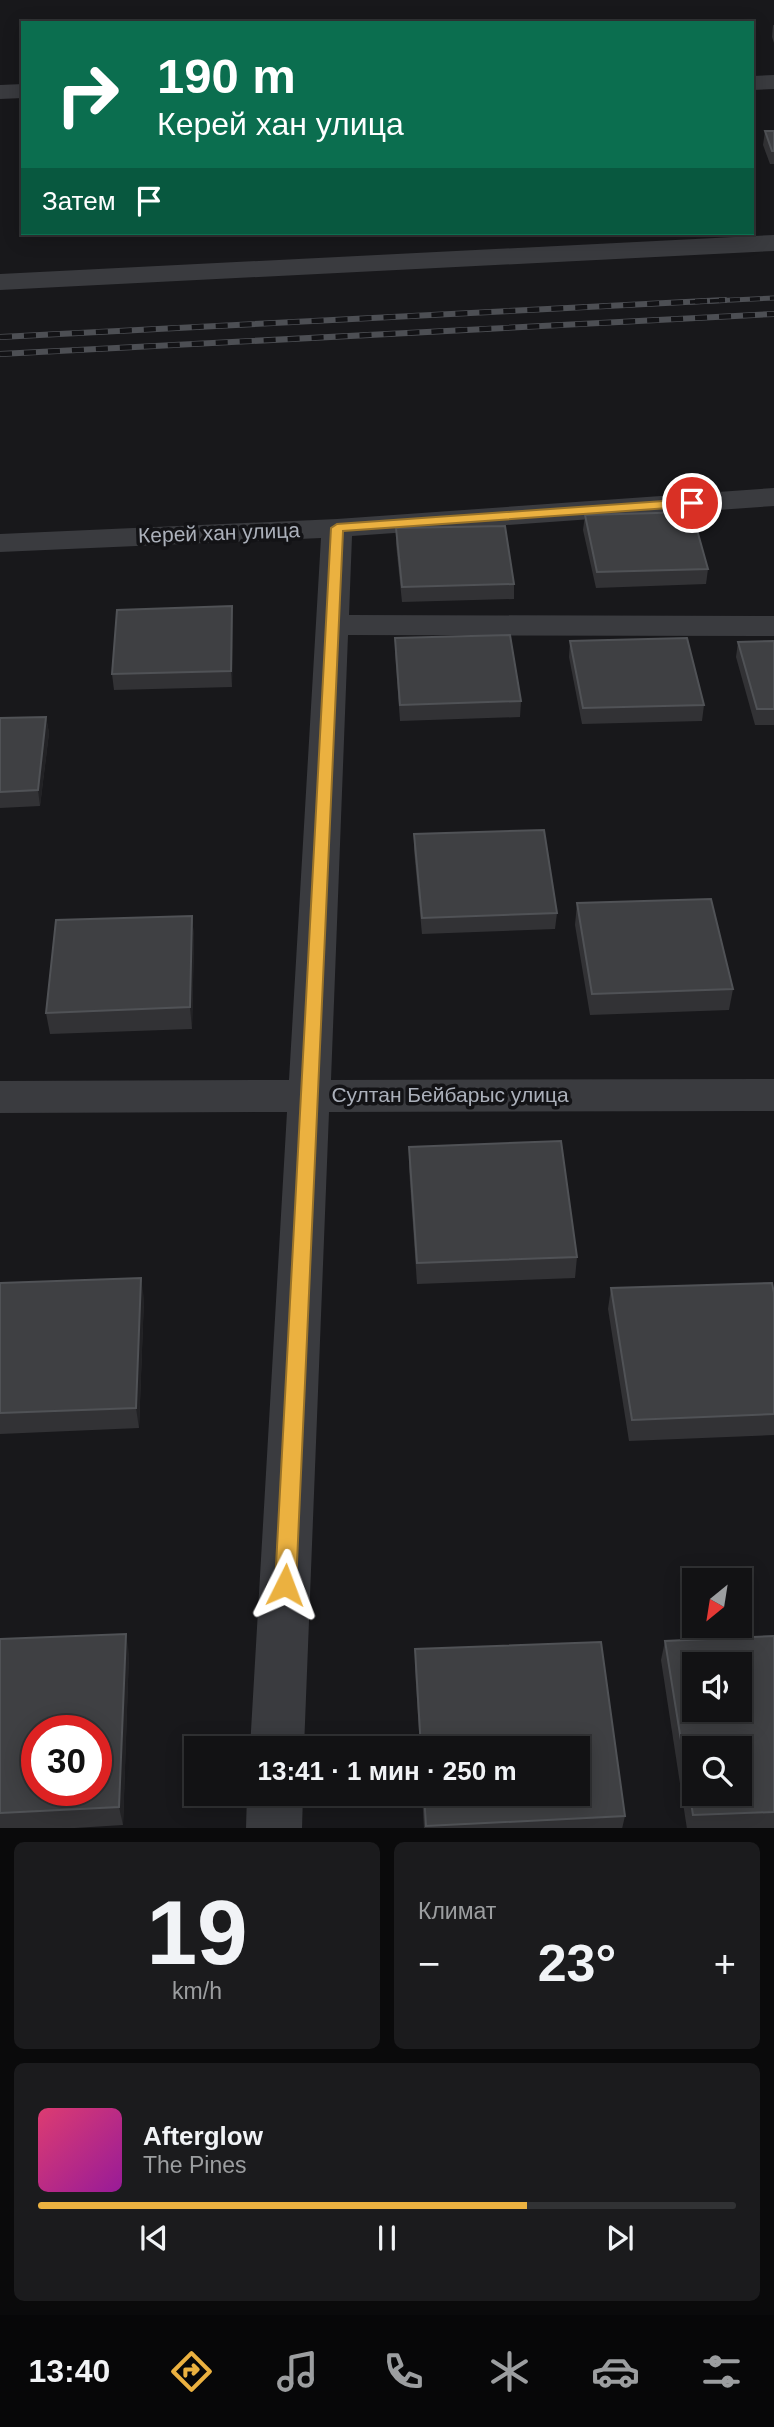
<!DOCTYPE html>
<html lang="ru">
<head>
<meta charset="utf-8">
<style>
  :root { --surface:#121214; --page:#1b1b1d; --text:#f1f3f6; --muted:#9c9ea0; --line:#313234; --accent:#ebb140 }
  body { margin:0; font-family:Helvetica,sans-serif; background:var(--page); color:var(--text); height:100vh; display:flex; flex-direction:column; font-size:26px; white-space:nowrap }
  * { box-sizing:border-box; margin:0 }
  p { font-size:23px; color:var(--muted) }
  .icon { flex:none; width:38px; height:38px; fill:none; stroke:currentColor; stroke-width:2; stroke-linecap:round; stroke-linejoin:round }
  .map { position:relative; height:1828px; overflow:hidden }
  .drawer { display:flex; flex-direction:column; gap:14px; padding:14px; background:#0a0a0b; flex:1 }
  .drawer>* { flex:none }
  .guide { position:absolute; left:21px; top:21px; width:733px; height:214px; border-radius:0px; box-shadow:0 4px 18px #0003,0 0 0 2px var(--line); background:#0b6e4f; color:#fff; overflow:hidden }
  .needle { width:46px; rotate:210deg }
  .buttons { position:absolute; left:682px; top:1568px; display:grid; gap:14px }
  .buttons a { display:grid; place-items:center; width:70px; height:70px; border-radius:0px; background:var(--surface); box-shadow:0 4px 18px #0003,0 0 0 2px var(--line); font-size:35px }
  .speed { position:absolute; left:21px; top:1715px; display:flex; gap:14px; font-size:35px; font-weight:700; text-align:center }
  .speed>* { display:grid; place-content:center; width:91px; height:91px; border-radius:50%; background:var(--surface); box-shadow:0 4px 18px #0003,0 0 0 2px var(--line); line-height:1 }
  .speed .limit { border:10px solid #d22; background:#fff; color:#111 }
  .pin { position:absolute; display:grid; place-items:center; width:60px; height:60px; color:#fff; margin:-30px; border:4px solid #fff; border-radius:50%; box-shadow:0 2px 7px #0007 }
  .me { position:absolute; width:77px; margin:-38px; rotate:3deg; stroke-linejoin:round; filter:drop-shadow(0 0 5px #0008) }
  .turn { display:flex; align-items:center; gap:24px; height:147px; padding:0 21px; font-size:32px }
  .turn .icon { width:91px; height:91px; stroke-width:2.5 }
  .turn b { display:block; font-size:49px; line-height:60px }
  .then { display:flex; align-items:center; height:66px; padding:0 21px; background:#0003; gap:14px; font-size:26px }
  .big { font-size:52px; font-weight:800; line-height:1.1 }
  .drawer .widget { flex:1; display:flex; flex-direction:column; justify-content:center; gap:10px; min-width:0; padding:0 24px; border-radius:10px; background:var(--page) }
  .drawer .dial { align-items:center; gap:0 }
  .dial b { font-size:91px; line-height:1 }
  .song { display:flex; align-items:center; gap:21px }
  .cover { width:84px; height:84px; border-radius:10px; background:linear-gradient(135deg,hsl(340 70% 55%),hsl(300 70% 35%)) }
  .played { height:7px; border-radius:4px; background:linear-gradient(90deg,var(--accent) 70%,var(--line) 70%) }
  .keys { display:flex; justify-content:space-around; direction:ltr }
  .heat { display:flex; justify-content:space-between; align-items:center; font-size:38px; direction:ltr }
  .drawer .tiles { flex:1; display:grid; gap:14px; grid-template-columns:1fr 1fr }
  .widget:last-child { grid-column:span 2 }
  .trip { position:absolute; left:184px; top:1736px; width:406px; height:70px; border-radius:0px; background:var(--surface); box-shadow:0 4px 18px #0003,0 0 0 2px var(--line); font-weight:800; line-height:70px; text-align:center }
  .menu { display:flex; height:112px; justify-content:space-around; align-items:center; background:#070708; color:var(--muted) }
  .menu .icon { width:49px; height:49px }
  .menu .on { color:var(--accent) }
  .menu b { font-size:32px; color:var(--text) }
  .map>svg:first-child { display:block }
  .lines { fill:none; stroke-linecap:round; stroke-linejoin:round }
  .minor { fill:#3a3b3f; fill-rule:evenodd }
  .rail-far1-casing { stroke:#4d4f54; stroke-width:5 }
  .rail-casing { stroke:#4d4f54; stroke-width:6 }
  .rail-far1 { stroke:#131316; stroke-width:3.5; stroke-dasharray:10; stroke-linecap:butt }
  .rail { stroke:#131316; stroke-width:4.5; stroke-dasharray:12; stroke-linecap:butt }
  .wall { fill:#323235 }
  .shaded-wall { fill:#222225 }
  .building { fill:#3f4043; stroke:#505256; stroke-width:2; fill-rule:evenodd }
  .route { fill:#ebb140; stroke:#99732a; stroke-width:2 }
  .labels { text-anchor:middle; stroke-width:7; stroke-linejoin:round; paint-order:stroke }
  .street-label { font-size:21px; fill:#abb0ba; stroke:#131316 }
</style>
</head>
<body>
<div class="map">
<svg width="774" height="1829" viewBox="0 0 774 1829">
  <rect width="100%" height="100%" fill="#18181b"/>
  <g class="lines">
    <g class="minor">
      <polygon points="774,75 774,89 752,90 752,76"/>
      <polygon points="23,84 23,98 0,99 0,85"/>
      <polygon points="774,235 774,251 0,290 0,274"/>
      <polygon points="774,488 774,506 352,536 349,615 774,616 774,636 348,635 331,1080 774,1079 774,1111 329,1112 304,1748 250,1748 287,1112 0,1113 0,1081 289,1080 321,538 0,552 0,534 337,519"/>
      <polygon points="247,1794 303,1794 302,1829 246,1829"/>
    </g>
    <defs>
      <polyline id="rail-far1" points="690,302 774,298"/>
      <g id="rail">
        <polyline points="0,337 725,300"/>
        <polyline points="0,354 774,314"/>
      </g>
    </defs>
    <use href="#rail-far1" class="rail-far1-casing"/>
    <use href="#rail" class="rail-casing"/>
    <use href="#rail-far1" class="rail-far1"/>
    <use href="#rail" class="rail"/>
  </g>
  <g class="wall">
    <polygon points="773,25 774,25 774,43 772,37"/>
    <polygon points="765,131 774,131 774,164 770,164 763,145"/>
    <polygon points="585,515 708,569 706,584 596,588 583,530"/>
    <polygon points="396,528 514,584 514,599 402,602 396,544"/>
    <polygon points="233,622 232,687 114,690 112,674"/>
    <polygon points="395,638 521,701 520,717 400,721 395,653"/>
    <polygon points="570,641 704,705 702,721 582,724 569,657"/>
    <polygon points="774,641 774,725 755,725 736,657 738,642"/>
    <polygon points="46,717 49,733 40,806 0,808 0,718"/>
    <polygon points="414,834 557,913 555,929 422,934 414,850"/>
    <polygon points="577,903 733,989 729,1010 590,1015 575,925"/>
    <polygon points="192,916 194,937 192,1029 50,1034 46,1013"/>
    <polygon points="409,1147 577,1257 575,1278 417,1284 409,1168"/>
    <polygon points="0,1283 144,1298 139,1428 0,1434"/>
    <polygon points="611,1288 774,1293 774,1435 629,1441 608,1309"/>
    <polygon points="774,1636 774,1829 687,1829 661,1660 665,1641"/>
    <polygon points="0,1639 129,1653 123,1825 59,1829 0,1829"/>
    <polygon points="601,1642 625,1816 622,1829 424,1829 422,1794 578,1794 578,1748 420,1748 415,1669 415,1649"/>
  </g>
  <g class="shaded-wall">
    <polygon points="232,606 233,622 232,687 231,671"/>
    <polygon points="46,717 49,733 40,806 38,790"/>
    <polygon points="192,916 194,937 192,1029 190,1007"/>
    <polygon points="141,1278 144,1298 139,1428 136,1408"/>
    <polygon points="126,1634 129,1653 123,1825 119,1807"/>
  </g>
  <g class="building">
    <polygon points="765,131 774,131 774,151 772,151"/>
    <polygon points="692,512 708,569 597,572 585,515"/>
    <polygon points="505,526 514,584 402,587 396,528"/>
    <polygon points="232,606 231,671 112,674 117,610"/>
    <polygon points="510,635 521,701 400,705 395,638"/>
    <polygon points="687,638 704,705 583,708 570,641"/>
    <polygon points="774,641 774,709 757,709 738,642"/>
    <polygon points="46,717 38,790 0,792 0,718"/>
    <polygon points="544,830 557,913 422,918 414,834"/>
    <polygon points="711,899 733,989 592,994 577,903"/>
    <polygon points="192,916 190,1007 46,1013 56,920"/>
    <polygon points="561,1141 577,1257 417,1263 409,1147"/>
    <polygon points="141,1278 136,1408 0,1413 0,1283"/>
    <polygon points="772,1283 774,1293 774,1414 632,1420 611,1288"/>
    <path d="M 126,1634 L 119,1807 L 0,1813 L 0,1639 ZM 37,1731 L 96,1731 L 96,1790 L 37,1790 Z"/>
    <path d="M 774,1636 L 774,1812 L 693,1815 L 665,1641 ZM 695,1664 L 740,1664 L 740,1710 L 695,1710 ZM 695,1748 L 740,1748 L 740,1794 L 695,1794 Z"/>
    <polygon points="601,1642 625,1816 426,1826 424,1794 578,1794 578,1748 421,1748 415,1649"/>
  </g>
  <polygon class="route" points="692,499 698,503 697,506 343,531 296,1585 293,1592 285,1595 278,1592 275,1585 331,528 337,524"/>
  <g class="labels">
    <g class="street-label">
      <text transform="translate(219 533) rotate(-2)" y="7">Керей хан улица</text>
      <text x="450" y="1102">Султан Бейбарыс улица</text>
    </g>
  </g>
</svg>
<div class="buttons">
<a><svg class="needle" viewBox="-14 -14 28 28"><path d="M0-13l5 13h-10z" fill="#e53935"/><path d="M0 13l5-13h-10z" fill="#9c9ea0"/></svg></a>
<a><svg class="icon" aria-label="sound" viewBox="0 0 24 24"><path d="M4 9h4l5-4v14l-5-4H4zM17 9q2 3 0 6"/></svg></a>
<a><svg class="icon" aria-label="search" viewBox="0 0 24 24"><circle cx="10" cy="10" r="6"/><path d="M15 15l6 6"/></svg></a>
</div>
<div class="speed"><div class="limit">30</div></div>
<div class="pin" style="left:692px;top:503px;background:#d93025"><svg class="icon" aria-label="arrive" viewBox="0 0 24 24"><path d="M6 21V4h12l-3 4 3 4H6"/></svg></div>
<svg class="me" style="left:285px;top:1585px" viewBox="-20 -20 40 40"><path d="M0-17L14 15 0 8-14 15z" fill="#ebb140" stroke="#fff" stroke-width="4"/></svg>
<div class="trip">13:41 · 1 мин · 250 m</div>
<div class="guide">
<div class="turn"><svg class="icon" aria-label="right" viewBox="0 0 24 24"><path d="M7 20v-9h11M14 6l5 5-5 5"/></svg><div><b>190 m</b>Керей хан улица</div></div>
<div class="then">Затем<svg class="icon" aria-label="arrive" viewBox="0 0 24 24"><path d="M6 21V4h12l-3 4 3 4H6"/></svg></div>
</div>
</div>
<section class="drawer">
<div class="tiles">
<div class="widget dial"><b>19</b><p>km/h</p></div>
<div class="widget"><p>Климат</p>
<div class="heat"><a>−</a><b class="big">23°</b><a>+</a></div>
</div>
<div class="widget">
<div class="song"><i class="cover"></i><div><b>Afterglow</b><p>The Pines</p></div></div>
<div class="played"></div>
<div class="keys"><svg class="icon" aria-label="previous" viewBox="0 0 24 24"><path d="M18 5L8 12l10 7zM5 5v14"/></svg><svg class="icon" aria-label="pause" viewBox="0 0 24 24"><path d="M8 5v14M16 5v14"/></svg><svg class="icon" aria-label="next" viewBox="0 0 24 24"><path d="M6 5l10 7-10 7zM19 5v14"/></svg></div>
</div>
</div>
</section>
<nav class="menu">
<b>13:40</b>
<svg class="icon on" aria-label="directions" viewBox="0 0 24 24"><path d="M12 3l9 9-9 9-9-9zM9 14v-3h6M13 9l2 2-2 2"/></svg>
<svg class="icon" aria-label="music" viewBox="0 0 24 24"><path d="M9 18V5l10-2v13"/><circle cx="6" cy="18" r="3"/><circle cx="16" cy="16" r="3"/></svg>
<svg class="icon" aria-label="phone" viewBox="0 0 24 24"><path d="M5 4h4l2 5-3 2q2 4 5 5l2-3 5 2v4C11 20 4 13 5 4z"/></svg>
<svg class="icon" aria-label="climate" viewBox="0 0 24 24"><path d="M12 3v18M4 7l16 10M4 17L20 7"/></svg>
<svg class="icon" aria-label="car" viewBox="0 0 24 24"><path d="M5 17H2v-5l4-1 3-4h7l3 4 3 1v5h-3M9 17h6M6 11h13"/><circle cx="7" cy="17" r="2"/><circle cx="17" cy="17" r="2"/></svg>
<svg class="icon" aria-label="filters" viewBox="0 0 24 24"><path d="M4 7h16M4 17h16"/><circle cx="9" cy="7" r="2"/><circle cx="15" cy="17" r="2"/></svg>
</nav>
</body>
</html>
